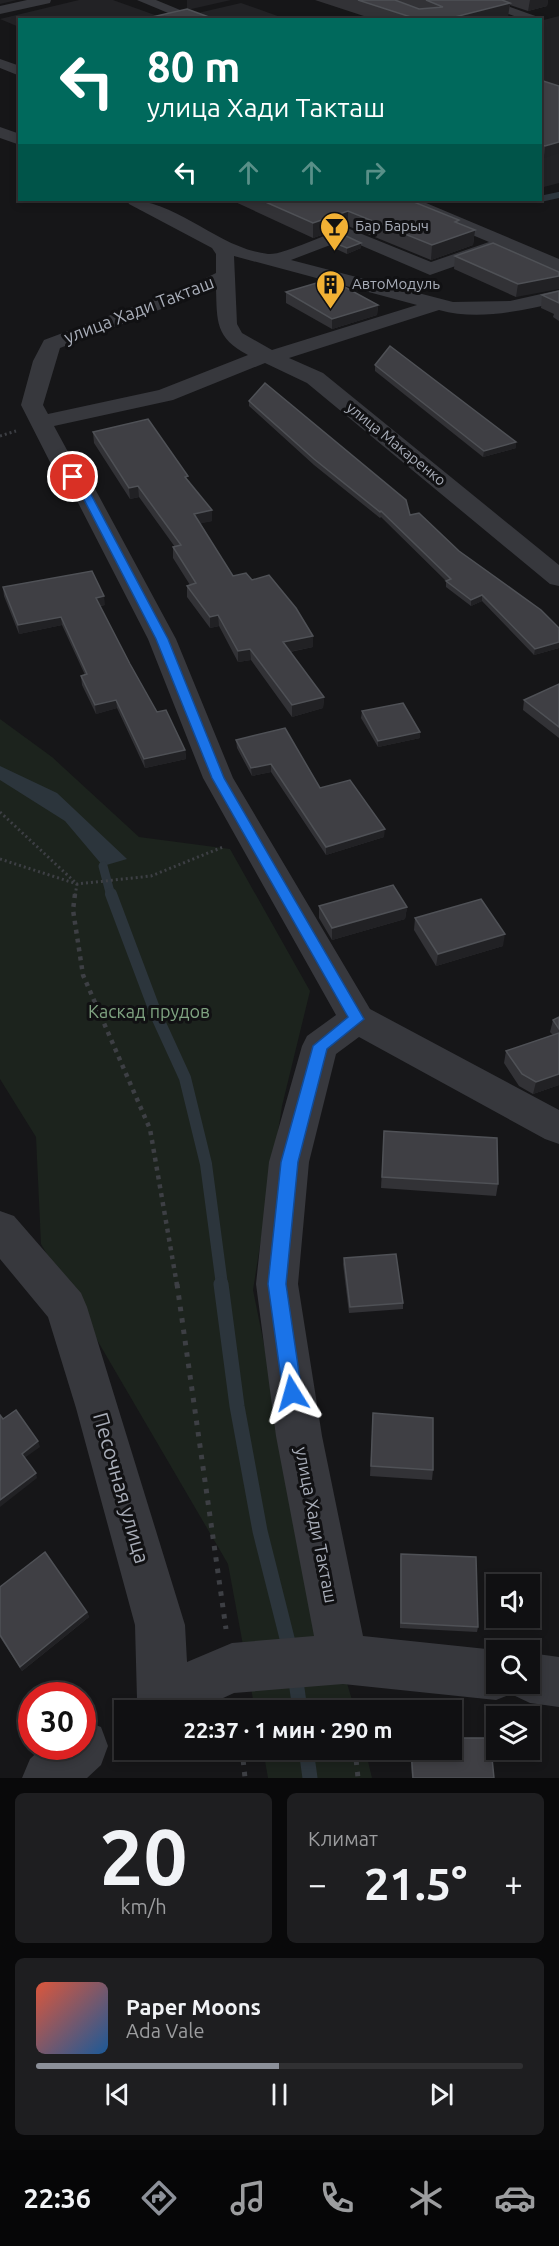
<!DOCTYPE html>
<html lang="ru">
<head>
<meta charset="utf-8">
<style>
  :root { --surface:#101012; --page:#1e1e20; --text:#f1f3f6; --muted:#9c9d9f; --line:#303032; --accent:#8c9099 }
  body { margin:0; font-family:Ubuntu,sans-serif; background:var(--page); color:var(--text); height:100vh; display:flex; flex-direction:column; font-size:22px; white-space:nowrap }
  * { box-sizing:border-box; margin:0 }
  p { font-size:20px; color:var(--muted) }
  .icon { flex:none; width:33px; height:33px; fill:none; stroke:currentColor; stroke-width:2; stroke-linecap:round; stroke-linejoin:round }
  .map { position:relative; height:1778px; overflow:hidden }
  .side { display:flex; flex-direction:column; gap:15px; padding:15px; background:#09090a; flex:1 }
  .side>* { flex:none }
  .top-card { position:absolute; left:18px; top:18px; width:524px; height:183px; border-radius:0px; box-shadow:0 3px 9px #0003,0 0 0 2px var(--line); background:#00695c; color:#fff; overflow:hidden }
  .buttons { position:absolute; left:486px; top:1574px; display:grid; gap:12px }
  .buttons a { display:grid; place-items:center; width:54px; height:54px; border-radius:0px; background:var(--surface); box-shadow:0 3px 9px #0003,0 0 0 2px var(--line); font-size:30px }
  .speed { position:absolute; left:18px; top:1682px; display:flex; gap:12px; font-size:30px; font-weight:700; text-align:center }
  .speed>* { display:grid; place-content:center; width:78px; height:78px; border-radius:50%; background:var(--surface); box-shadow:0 3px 9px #0003,0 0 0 2px var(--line); line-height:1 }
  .speed .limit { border:9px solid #d22; background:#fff; color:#111 }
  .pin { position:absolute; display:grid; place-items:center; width:51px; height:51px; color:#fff; margin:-26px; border:3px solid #fff; border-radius:50%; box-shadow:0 2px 6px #0007 }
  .me { position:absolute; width:66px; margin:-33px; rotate:352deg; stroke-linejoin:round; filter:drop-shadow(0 0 4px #0008) }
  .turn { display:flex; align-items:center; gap:21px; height:126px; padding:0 30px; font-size:27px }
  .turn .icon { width:78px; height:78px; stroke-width:2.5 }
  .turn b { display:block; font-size:42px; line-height:51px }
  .lanes { display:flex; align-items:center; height:57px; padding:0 30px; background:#0003; justify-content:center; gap:30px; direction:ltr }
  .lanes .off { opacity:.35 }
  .big { font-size:45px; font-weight:600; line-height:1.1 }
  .side .tile { flex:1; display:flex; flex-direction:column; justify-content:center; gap:9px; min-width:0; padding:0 21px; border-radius:9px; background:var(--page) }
  .side .dial { align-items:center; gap:0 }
  .dial b { font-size:78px; line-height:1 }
  .song { display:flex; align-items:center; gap:18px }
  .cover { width:72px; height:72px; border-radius:9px; background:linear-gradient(135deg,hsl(10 70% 55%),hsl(210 70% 35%)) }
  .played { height:6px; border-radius:3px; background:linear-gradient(90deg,var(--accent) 50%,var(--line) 50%) }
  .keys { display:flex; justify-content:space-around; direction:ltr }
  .heat { display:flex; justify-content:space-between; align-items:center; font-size:33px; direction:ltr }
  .side .tiles { flex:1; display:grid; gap:15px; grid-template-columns:1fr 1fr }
  .tile:last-child { grid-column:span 2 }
  .trip { position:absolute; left:114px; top:1700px; width:348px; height:60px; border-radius:0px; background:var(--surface); box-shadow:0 3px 9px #0003,0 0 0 2px var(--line); font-weight:600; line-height:60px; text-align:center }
  .dock { display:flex; height:96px; justify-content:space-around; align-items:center; background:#060607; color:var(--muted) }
  .dock .icon { width:42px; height:42px }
  .dock .current { color:var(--accent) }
  .dock b { font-size:27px; color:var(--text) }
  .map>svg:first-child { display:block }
  .built { fill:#222225 }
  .green { fill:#1c231d }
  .water { fill:#2c353c }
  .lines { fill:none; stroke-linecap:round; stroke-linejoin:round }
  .stream-far3 { stroke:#2c353c; stroke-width:6 }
  .stream-far2 { stroke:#2c353c; stroke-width:9 }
  .stream-far1 { stroke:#2c353c; stroke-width:12 }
  .stream { stroke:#2c353c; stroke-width:15 }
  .path-far2 { stroke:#3d3f44; stroke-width:3; stroke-dasharray:2 3; stroke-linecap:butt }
  .path-far1 { stroke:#3d3f44; stroke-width:4.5; stroke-dasharray:4 5; stroke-linecap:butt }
  .path { stroke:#3d3f44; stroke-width:5; stroke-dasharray:4.5 7; stroke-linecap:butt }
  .minor { fill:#37383d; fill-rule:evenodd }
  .wall { fill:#323236 }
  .shaded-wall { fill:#212124 }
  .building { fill:#3f3f44; stroke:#4f5156; stroke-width:1.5 }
  .route { fill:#1a73e8; stroke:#114b97; stroke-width:1.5 }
  .labels { text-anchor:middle; stroke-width:6; stroke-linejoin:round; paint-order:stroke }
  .far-poi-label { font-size:15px; fill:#a8adb8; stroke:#111113; text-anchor:start }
  .far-street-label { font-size:15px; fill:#a8adb8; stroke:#111113 }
  .street-label { font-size:18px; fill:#a8adb8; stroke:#111113 }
  .park-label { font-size:18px; fill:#7fa381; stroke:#111113 }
  .near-street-label { font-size:21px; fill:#a8adb8; stroke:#111113 }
</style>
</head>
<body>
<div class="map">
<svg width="559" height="1778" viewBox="0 0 559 1778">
  <rect width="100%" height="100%" fill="#161618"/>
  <g class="built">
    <polygon points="79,0 113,0 166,19 20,20 19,27 0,19"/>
    <polygon points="241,3 286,19 168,20"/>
    <polygon points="559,16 559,183 540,188 540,21"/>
  </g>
  <g class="green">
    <polygon points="0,719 52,757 139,837 230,849 310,991 282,1106 253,1290 302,1533 355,1710 255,1710 228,1564 41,1244 36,1137 0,1079"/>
    <polygon points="263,1749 365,1749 372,1778 268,1778"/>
  </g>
  <polygon class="water" points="0,766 57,793 127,859 103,866 65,821 0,780"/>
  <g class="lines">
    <g class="stream-far3">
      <polyline points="540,199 559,195"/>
      <polyline points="503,200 537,200"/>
    </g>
    <polyline class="stream-far2" points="103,866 111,896"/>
    <polyline class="stream-far1" points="111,894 158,1019 185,1078 206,1164 222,1285"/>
    <g class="stream">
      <polyline points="221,1284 237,1406 260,1531 290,1650"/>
      <polyline points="295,1674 300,1710"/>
      <polyline points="306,1749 310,1778"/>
    </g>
    <g class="path-far2">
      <polyline points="0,436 16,431"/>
      <polyline points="0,812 77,884 75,896"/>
      <polyline points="0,859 77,884 151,876 223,847"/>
    </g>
    <polyline class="path-far1" points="75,894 73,910 83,975 150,1129 177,1285"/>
    <g class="path">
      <polyline points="177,1284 226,1629"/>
      <polyline points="242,1749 245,1778"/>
      <polyline points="355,1749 358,1778"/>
    </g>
    <g class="minor">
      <polygon points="27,0 51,0 50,3 0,14 0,6"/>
      <polygon points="137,0 156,0 185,12 183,15 173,15"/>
      <polygon points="471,0 490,0 541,18 525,20"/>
      <polygon points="0,59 20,66 20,76 0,68"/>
      <polygon points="0,127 20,134 20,145 0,138"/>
      <path d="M 127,200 C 178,200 217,248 268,254 C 282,256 329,232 347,228 L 431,262 L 489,242 L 399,204 L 396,200 L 419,200 L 559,259 L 559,272 L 504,249 L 430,275 L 346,239 L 291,260 L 453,302 L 510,301 L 559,290 L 559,302 C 520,311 478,321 439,310 L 289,358 L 323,373 L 559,565 L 559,586 L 550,584 L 307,383 L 265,363 L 173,400 L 54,426 L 74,463 L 94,487 L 176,639 L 233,778 L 370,1009 L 559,1110 L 559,1144 L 545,1139 L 359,1037 L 336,1054 L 309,1162 L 298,1284 L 322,1436 L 363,1636 L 496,1650 L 496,1683 L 530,1683 L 530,1653 L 559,1657 L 559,1707 L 530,1703 L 511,1694 L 496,1700 L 343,1684 L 234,1693 L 197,1710 L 142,1710 L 137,1699 L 135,1625 L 76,1408 L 48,1317 L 0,1259 L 0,1211 L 14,1216 L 81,1293 L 87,1307 L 185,1625 L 187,1662 L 232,1643 L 314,1636 L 276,1436 L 256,1284 L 269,1162 L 302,1046 L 307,1036 L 336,1015 L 203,778 L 148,639 L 71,489 L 52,466 L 21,405 L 33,361 L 44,340 L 194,284 L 216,273 L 216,254 L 212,248 L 129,204 ZM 234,256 L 417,305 L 272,350 L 242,333 L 237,324 ZM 216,288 C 217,321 215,338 248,355 L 159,390 L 48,414 L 43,405 L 60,348 Z"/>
      <polygon points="82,1720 101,1727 108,1746 101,1765 87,1778 22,1778 30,1759 44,1746 82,1746"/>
    </g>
  </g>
  <g class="wall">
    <polygon points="315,0 548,0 547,6 528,11 510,5 508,16 496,20 376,20"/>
    <polygon points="540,80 559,86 544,158 540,157"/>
    <polygon points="231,200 409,200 475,230 473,245 431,260 348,226 313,238"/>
    <polygon points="332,242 361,248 347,254 332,247"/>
    <polygon points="455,256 559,272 516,297 454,269"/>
    <polygon points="559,291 559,321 553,317 554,314 541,308 542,295"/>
    <polygon points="286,292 378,305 377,315 332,329 286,303"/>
    <polygon points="375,365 516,442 516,448 483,457 375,371"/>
    <polygon points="249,401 410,515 459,551 559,628 559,648 534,655 482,601 471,606 446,587 446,581 381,517 380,518 314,465 249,406"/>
    <polygon points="93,432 189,481 212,521 200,523 233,576 313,647 290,652 324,697 323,708 292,717 251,660 238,662 219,626 210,628 187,597 187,586 190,585 173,558 173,547 175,547 139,497 130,499 94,443"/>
    <polygon points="3,587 105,605 100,606 130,664 157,712 185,750 186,759 145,768 117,708 96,714 82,685 81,676 85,675 62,625 19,634 4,596"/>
    <polygon points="559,684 559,738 523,710 524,700"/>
    <polygon points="362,711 420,738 378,747 361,718"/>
    <polygon points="236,740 320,788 384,837 326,855 271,772 252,776 237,748"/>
    <polygon points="319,906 407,907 405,919 332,940 319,918"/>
    <polygon points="415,918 503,946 436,966 414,930"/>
    <polygon points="559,1017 559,1085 533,1094 519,1086 504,1063 506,1051 553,1035 550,1032 553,1020"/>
    <polygon points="384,1131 498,1184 496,1196 381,1188"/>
    <polygon points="344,1258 403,1303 403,1309 349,1313 343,1264"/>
    <polygon points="373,1413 433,1470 432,1480 370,1476"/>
    <polygon points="401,1554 478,1627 477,1632 400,1628 400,1559"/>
    <polygon points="0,1587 87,1612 89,1617 22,1671 0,1637"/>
    <polygon points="410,1749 452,1749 494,1778 412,1778"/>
  </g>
  <g class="shaded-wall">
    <polygon points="0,0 17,0 0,4"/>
    <polygon points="187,0 231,0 187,10"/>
    <polygon points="530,0 548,0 547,6 528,11"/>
    <polygon points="510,3 508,16 496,20 443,20"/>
    <polygon points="559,142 559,153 544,158 545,146"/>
    <polygon points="348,211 348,226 313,238 313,223"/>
    <polygon points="475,230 473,245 431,260 432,245"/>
    <polygon points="361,243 361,248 347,254 347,248"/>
    <polygon points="559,276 559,289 516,297 518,284"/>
    <polygon points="378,305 377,315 332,329 332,319"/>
    <polygon points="516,442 516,448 483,457 484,451"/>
    <polygon points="138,486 139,497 130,499 129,488"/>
    <polygon points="212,510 212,521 194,525 194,514"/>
    <polygon points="482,595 482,601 471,606 471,600"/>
    <polygon points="104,596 105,605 97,606 96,598"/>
    <polygon points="218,615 219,626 210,628 210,617"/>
    <polygon points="61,617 62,625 19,634 18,625"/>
    <polygon points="313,636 313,647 283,653 283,642"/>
    <polygon points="559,642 559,648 534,655 535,649"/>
    <polygon points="250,649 251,660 238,662 238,651"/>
    <polygon points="324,697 323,708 292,717 292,705"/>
    <polygon points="116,700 117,708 96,714 95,705"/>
    <polygon points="420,732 420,738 378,747 378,741"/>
    <polygon points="185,750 186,759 145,768 144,759"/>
    <polygon points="271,764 271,772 252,776 251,768"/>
    <polygon points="385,829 384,837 326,855 326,847"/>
    <polygon points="407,907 405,919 332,940 332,928"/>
    <polygon points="505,934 503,946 436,966 438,954"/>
    <polygon points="559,1074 559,1085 533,1094 536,1082"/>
    <polygon points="38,1441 40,1447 23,1459 22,1454"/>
    <polygon points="36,1473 37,1478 0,1507 0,1500"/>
    <polygon points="87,1612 89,1617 22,1671 20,1667"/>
  </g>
  <g class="building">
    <polygon points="358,0 395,0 419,9 443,7 426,0 502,0 510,3 443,20 420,20"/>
    <polygon points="187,9 217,20 139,20"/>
    <polygon points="540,80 559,86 559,142 545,146 540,144"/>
    <polygon points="261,200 409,200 459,220 455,222 475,230 432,245 348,211 313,223"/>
    <polygon points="346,236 361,243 347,248 332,242"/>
    <polygon points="493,243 559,272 559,276 518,284 455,256"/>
    <polygon points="330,279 378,305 332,319 286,292"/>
    <polygon points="559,291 559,303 542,295"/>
    <polygon points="390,346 516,442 484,451 375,365"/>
    <polygon points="265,383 406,500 410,515 419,513 459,551 541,610 559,628 559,642 535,649 482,595 471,600 446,581 451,579 381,511 380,512 314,459 249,401"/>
    <polygon points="148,419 188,476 185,477 212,510 194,514 233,576 246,573 252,580 269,575 296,608 313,636 283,642 324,697 292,705 250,649 238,651 218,615 210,617 187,586 196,583 173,547 181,545 138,486 129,488 93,432"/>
    <polygon points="92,571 104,596 96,598 130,664 157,712 166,710 185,750 144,759 116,700 95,705 81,676 87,674 61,617 18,625 3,587"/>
    <polygon points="559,684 559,727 524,700"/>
    <polygon points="403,703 420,732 378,741 362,711"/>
    <polygon points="285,728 320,788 350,780 385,829 326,847 271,764 251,768 236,740"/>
    <polygon points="393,885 407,907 332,928 319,906"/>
    <polygon points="481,899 505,934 438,954 415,918"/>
    <polygon points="559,1017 559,1029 553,1020"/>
    <polygon points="559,1033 559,1074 536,1082 522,1074 506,1051"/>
    <polygon points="384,1131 497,1138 498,1184 382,1177"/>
    <polygon points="396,1254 403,1303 350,1307 344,1258"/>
    <polygon points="16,1410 38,1441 22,1454 36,1473 0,1500 0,1415 3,1419"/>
    <polygon points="373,1413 433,1418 433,1470 371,1466"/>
    <polygon points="45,1552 87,1612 20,1667 0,1635 0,1587"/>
    <polygon points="401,1554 476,1557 478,1627 401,1623"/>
    <polygon points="452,1738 490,1738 494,1778 413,1778 411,1749 452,1749"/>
  </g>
  <polygon class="route" points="70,475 77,475 87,487 168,639 224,778 364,1019 327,1049 298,1162 286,1284 302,1393 299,1399 292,1401 286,1399 283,1393 268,1284 281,1162 313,1046 348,1017 212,778 156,639 78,488 68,477"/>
  <defs>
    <symbol id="bar-pin" viewBox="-11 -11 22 30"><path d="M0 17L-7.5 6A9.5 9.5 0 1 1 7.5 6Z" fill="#f2b134" stroke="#111113"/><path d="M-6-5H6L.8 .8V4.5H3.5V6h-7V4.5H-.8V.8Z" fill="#111"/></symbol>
    <symbol id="building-pin" viewBox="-11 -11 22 30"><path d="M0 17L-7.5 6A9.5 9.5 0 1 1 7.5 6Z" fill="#f2b134" stroke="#111113"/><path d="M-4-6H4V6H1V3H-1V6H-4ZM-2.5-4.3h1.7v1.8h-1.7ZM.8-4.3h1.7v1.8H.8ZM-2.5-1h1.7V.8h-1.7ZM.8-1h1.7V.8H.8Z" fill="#111"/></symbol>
  </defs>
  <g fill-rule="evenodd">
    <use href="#bar-pin" x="318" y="210" width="33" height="45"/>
    <use href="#building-pin" x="314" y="268" width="33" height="45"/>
  </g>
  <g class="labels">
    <g class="far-poi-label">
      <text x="355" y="231">Бар Барыч</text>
      <text x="352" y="289">АвтоМодуль</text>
    </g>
    <g class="far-street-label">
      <text transform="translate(396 444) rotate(39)" y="5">улица Макаренко</text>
    </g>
    <g class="street-label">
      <text transform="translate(139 310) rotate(-21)" y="6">улица Хади Такташ</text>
      <text transform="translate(316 1525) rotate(79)" y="6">улица Хади Такташ</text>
    </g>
    <g class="park-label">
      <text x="149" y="1018">Каскад прудов</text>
    </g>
    <g class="near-street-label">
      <text transform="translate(121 1488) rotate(74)" y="7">Песочная улица</text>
    </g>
  </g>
</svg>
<div class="buttons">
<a><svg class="icon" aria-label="sound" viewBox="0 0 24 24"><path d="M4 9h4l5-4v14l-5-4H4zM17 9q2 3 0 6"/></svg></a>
<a><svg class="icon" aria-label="search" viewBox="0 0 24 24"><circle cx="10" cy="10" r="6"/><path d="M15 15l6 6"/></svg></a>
<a><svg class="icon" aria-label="layers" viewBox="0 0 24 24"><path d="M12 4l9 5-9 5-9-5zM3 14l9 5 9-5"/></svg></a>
</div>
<div class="speed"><div class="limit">30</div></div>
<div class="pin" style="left:73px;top:477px;background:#d93025"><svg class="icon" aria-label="arrive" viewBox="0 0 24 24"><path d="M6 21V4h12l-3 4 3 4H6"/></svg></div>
<svg class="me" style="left:292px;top:1393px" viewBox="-20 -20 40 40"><path d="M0-17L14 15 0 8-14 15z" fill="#1a73e8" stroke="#fff" stroke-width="4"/></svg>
<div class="trip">22:37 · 1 мин · 290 m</div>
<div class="top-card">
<div class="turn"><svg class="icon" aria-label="left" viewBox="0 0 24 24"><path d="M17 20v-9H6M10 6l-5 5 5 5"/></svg><div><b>80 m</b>улица Хади Такташ</div></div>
<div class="lanes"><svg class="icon" aria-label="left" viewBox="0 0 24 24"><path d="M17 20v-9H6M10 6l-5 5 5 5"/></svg><svg class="icon off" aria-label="ahead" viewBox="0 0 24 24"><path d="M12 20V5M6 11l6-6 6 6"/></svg><svg class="icon off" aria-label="ahead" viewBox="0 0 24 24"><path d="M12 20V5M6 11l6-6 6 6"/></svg><svg class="icon off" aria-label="right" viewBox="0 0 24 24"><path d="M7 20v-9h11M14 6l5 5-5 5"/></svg></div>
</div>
</div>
<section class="side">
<div class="tiles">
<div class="tile dial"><b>20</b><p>km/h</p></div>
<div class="tile"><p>Климат</p>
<div class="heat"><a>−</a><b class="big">21.5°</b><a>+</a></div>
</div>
<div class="tile">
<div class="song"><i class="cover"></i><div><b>Paper Moons</b><p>Ada Vale</p></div></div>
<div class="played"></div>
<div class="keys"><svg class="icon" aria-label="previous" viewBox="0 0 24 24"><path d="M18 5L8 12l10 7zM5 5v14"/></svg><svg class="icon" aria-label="pause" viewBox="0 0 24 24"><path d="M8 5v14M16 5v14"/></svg><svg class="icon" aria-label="next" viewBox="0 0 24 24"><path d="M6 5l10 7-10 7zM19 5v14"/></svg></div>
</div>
</div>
</section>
<nav class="dock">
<b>22:36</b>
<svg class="icon current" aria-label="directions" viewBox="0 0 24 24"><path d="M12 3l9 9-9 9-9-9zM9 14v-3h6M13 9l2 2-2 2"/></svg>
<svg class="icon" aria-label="music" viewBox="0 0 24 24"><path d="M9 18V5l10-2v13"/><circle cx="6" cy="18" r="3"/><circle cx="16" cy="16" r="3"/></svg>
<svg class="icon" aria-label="phone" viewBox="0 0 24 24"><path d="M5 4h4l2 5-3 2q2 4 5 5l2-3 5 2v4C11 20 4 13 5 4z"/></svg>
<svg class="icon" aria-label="climate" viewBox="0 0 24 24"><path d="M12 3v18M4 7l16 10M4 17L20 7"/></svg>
<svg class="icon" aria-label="car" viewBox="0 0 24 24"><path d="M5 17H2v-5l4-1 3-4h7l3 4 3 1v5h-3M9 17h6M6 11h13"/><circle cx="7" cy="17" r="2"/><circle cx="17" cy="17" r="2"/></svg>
</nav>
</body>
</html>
